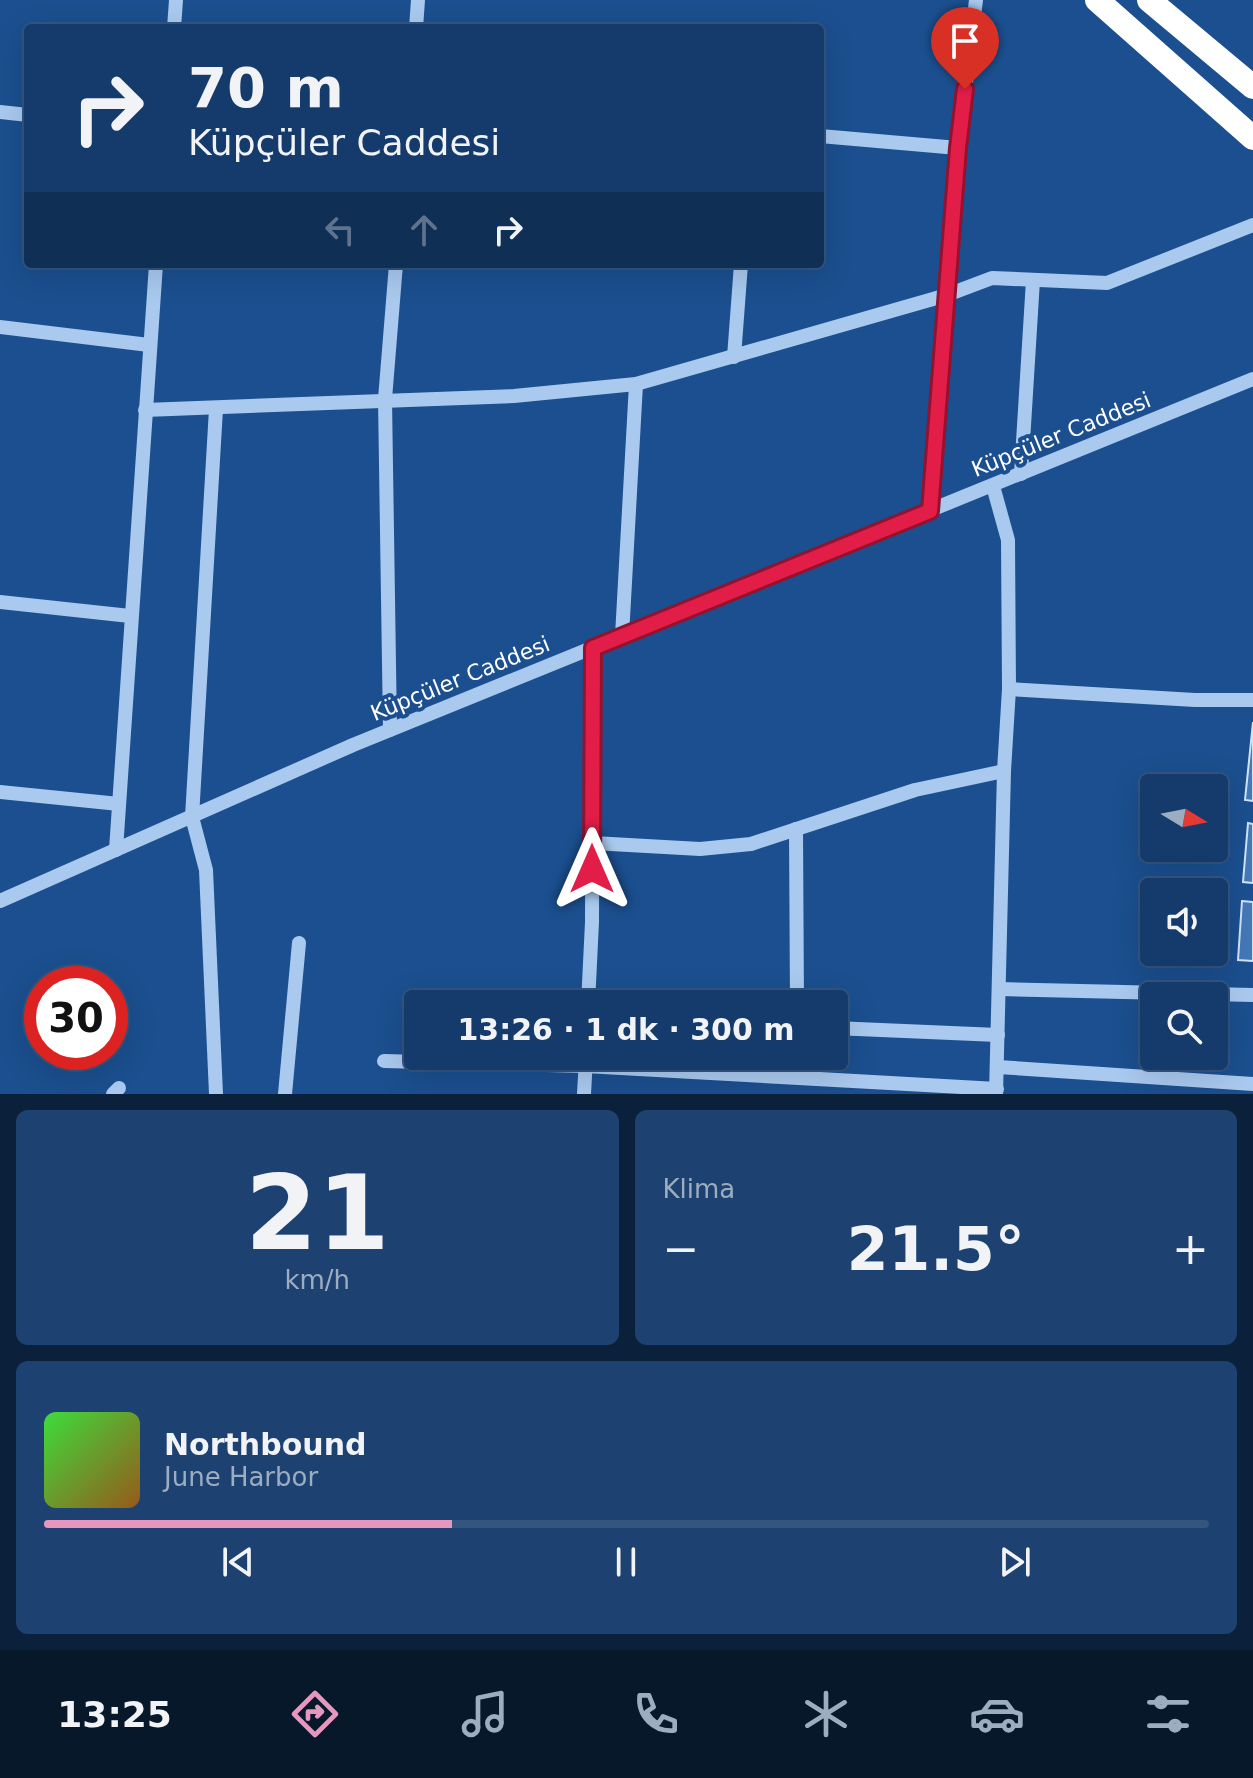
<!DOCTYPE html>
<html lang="tr">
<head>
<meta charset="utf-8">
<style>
  :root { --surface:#143b6b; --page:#1d4271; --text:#f1f3f6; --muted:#9dadc1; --line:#33557e; --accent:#e797bd }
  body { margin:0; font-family:"DejaVu Sans",sans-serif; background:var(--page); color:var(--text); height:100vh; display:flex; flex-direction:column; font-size:30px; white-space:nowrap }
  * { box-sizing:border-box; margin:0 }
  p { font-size:26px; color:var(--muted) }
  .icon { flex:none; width:44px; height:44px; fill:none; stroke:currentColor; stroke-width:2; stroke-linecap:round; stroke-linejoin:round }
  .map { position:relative; height:1094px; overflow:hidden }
  .sheet { display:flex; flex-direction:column; gap:16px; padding:16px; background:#0b203b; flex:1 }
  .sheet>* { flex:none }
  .hud { position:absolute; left:24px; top:24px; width:800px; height:244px; border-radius:8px; box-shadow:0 8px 32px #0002,0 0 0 2px var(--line); background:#143b6b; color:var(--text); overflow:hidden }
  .needle { width:52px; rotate:100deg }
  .buttons { position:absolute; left:1140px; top:774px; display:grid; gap:16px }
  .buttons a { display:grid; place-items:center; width:88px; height:88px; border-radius:8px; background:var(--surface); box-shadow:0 8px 32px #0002,0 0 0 2px var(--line); font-size:40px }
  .speed { position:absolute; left:24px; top:966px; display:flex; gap:16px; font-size:40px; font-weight:700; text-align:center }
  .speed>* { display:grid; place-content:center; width:104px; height:104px; border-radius:50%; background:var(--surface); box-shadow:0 8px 32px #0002,0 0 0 2px var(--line); line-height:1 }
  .speed .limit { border:12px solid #d22; background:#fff; color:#111 }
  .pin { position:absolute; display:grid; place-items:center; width:68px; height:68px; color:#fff; margin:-82px -34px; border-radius:50% 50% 50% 0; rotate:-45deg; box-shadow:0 0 8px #0007 }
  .pin .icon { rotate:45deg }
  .me { position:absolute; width:88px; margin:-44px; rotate:0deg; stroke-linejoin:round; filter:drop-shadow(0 0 6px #0008) }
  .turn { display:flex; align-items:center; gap:28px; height:168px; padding:0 32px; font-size:36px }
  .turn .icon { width:104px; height:104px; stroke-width:2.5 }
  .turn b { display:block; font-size:56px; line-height:68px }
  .lanes { display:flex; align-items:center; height:76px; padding:0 32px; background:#0003; justify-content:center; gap:40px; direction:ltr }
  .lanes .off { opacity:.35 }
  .big { font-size:60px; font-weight:800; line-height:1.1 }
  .sheet .widget { flex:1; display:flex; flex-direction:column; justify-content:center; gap:12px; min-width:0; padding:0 28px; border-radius:12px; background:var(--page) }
  .sheet .dial { align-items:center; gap:0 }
  .dial b { font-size:104px; line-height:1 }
  .song { display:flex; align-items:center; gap:24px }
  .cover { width:96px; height:96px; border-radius:12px; background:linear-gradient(135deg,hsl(120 70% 55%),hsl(30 70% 35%)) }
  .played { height:8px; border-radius:4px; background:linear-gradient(90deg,var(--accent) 35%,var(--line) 35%) }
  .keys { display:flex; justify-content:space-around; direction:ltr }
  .heat { display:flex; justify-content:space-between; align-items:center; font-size:44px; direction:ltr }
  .sheet .tiles { flex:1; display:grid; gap:16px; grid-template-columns:1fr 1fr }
  .widget:last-child { grid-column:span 2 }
  .trip { position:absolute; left:404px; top:990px; width:444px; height:80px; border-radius:8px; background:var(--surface); box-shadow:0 8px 32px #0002,0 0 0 2px var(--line); font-weight:800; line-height:80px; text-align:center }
  .menu { display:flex; height:128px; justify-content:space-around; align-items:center; background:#08182b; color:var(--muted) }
  .menu .icon { width:56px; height:56px }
  .menu .active { color:var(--accent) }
  .menu b { font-size:36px; color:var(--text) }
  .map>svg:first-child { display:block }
  .building { fill:#4478b7; stroke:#cfe3fa; stroke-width:2 }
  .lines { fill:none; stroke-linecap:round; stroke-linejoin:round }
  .minor { stroke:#a9c9ee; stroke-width:14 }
  .highway { stroke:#fff; stroke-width:24 }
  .route-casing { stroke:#92132f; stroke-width:20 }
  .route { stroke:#e11d48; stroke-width:14 }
  .labels { text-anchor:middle; stroke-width:8; stroke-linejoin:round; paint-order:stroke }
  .street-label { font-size:22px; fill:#fff; stroke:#1b4f8f }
</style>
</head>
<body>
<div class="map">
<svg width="1253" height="1094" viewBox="0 0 1253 1094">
  <rect width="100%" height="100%" fill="#1b4f8f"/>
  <g class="building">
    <polygon points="1253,722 1253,801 1245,800"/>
    <polygon points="1248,823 1253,824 1253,883 1243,882"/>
    <polygon points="1242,901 1253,902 1253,961 1238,960"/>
  </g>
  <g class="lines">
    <g class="minor">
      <polyline points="174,28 176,0"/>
      <polyline points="416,28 418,0"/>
      <polyline points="0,112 28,115"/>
      <polyline points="820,136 958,148"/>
      <polyline points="0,327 149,345"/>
      <polyline points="734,357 741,264"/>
      <polyline points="145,410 514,396 636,384 947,295 992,278 1107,283 1253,225"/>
      <polyline points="1021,474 1033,280"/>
      <polyline points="993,486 1008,540 1009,689 1004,771 996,1094"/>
      <polyline points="930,511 958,148 976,0"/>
      <polyline points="0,602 130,616"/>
      <polyline points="622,636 636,384"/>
      <polyline points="1009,689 1195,700 1253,700"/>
      <polyline points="390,730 385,399 396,264"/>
      <polyline points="0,792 119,804"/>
      <polyline points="796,829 797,1004"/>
      <polyline points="593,843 700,849 751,844 915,790 1004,771"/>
      <polyline points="116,850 156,264"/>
      <polyline points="0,901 353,745 1253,379"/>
      <polyline points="1000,989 1253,995"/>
      <polyline points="588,1004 592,922 593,648"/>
      <polyline points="834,1028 998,1035"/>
      <polyline points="799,1056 800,1078"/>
      <polyline points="384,1061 585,1066 997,1089"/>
      <polyline points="998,1067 1253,1084"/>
      <polyline points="113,1094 119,1088"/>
      <polyline points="216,1094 206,870 192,817 216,409"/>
      <polyline points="285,1094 299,943"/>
      <polyline points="584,1094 586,1058"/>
    </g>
    <g class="highway">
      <polyline points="1097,0 1253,138"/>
      <polyline points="1149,0 1253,87"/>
    </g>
  </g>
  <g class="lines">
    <defs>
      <polyline id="route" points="592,869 593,648 930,511 958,148 965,89"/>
    </defs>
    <use href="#route" class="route-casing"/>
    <use href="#route" class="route"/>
  </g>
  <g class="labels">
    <g class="street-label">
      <text transform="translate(1061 434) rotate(-22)" y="8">Küpçüler Caddesi</text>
      <text transform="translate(460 678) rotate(-22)" y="8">Küpçüler Caddesi</text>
    </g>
  </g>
</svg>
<div class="buttons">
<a><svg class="needle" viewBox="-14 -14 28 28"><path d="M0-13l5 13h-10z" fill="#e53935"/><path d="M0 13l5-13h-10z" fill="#9dadc1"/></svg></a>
<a><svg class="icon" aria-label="sound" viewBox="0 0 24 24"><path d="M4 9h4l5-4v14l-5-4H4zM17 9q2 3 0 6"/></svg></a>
<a><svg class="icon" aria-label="search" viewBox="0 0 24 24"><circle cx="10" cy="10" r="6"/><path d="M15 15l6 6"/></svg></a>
</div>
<div class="speed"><div class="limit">30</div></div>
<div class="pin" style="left:965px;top:89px;background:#d93025"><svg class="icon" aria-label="arrive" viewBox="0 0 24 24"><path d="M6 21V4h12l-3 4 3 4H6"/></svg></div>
<svg class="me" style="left:592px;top:869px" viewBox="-20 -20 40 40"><path d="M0-17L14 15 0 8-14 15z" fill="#e11d48" stroke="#fff" stroke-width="4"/></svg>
<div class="trip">13:26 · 1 dk · 300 m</div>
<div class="hud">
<div class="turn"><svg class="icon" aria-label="right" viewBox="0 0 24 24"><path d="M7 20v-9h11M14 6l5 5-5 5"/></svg><div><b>70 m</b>Küpçüler Caddesi</div></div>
<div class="lanes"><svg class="icon off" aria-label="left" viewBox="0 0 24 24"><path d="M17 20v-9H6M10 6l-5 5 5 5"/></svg><svg class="icon off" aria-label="ahead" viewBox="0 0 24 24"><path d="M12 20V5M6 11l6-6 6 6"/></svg><svg class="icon" aria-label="right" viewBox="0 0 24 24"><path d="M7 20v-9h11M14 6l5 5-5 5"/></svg></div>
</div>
</div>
<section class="sheet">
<div class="tiles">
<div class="widget dial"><b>21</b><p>km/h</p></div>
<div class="widget"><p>Klima</p>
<div class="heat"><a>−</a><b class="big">21.5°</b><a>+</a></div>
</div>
<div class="widget">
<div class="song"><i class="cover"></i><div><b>Northbound</b><p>June Harbor</p></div></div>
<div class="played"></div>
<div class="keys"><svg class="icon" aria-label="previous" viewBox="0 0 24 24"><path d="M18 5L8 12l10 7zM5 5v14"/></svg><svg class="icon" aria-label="pause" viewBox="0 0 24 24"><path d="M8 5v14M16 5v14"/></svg><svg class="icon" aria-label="next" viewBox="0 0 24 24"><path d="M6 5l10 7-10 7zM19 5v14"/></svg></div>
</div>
</div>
</section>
<nav class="menu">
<b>13:25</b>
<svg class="icon active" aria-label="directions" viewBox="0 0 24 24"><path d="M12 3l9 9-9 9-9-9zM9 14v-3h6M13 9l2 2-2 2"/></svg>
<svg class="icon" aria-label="music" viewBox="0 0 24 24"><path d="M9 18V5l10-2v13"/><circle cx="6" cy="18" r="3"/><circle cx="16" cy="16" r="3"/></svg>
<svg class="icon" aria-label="phone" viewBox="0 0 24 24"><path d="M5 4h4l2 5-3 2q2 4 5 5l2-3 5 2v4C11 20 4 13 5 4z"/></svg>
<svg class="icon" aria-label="climate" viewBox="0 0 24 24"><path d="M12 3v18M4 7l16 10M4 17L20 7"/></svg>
<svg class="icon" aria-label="car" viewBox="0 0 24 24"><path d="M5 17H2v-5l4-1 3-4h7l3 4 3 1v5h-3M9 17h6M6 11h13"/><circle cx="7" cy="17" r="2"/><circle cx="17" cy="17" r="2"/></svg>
<svg class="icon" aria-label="filters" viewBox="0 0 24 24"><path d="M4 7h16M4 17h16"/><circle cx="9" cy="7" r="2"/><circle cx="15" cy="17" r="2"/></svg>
</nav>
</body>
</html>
